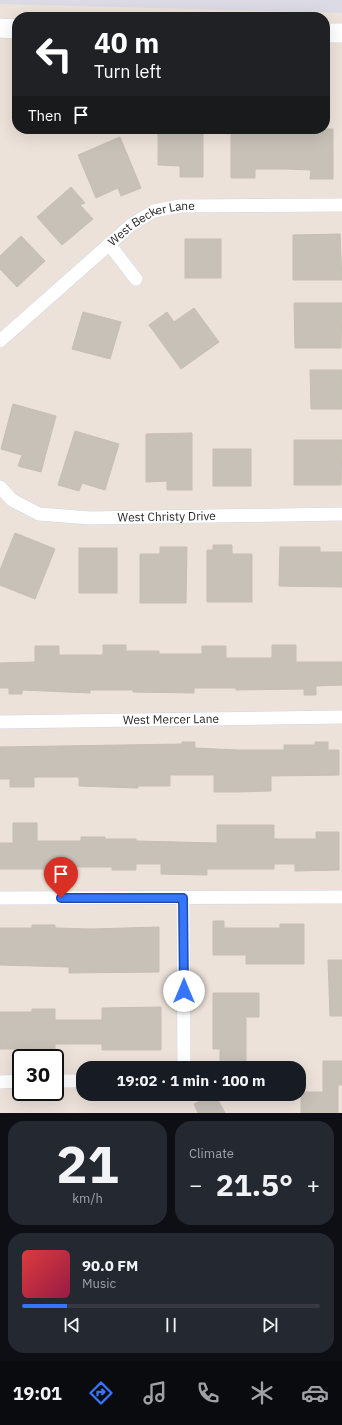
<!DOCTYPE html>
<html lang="en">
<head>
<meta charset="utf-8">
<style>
  :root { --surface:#171b24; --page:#242831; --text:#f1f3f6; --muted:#9ea1a6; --line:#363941; --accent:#3575ff }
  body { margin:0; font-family:"IBM Plex Sans",sans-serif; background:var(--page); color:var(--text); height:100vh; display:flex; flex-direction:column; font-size:15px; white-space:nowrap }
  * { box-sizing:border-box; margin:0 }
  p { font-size:13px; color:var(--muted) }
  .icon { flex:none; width:22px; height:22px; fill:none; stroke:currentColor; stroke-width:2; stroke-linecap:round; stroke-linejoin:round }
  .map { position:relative; height:1113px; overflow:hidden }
  .side { display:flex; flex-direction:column; gap:8px; padding:8px; background:#0d0f14; flex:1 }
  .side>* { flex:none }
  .guide { position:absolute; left:12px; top:12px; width:318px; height:122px; border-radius:16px; box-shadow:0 4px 16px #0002; background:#202124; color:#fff; overflow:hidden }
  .speed { position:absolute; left:12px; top:1049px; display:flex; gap:8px; font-size:20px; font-weight:700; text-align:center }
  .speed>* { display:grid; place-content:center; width:52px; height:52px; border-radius:50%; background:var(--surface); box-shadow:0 4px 16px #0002; line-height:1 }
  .speed .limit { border:2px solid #111; border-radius:6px; background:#fff; color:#111 }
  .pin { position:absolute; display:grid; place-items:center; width:34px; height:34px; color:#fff; margin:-41px -17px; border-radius:50% 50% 50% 0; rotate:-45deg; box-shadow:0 0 4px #0007 }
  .pin .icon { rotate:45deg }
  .me { position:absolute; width:44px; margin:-22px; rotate:0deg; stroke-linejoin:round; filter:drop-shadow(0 0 3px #0008) }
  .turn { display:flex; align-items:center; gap:14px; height:84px; padding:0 16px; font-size:18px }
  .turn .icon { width:52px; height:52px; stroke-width:2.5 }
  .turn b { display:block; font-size:28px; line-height:34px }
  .then { display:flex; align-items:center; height:38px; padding:0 16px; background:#0003; gap:8px; font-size:15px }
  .big { font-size:30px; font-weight:800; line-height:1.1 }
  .side .tile { flex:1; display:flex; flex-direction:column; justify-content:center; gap:6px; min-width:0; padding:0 14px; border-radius:16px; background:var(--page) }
  .side .dial { align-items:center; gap:0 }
  .dial b { font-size:52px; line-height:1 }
  .song { display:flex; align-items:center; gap:12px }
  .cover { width:48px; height:48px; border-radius:6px; background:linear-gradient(135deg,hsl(0 70% 55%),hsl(340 70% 35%)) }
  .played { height:4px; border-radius:2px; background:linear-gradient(90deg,var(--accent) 15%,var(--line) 15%) }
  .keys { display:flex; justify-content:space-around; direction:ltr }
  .heat { display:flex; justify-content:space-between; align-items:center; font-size:22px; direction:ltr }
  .side .tiles { flex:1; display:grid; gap:8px; grid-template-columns:1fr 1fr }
  .tile:last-child { grid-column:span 2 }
  .trip { position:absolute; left:76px; top:1061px; width:230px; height:40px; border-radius:16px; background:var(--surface); box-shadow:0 4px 16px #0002; font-weight:800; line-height:40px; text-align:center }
  .menu { display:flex; height:64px; justify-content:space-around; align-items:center; background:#090b0e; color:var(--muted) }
  .menu .icon { width:28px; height:28px }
  .menu .active { color:var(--accent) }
  .menu b { font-size:18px; color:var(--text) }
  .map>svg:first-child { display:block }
  .industrial { fill:#dcdbe5 }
  .building { fill:#c7c1b8; stroke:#c9beb3 }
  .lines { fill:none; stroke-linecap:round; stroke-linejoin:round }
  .minor-casing { stroke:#cfd6e4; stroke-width:14 }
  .secondary-casing { stroke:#cfd6e4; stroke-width:20 }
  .minor { stroke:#fff; stroke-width:13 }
  .secondary { stroke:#fff; stroke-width:19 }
  .route-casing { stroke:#224ca6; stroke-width:10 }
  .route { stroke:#3575ff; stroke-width:7 }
  .labels { text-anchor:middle; stroke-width:4; stroke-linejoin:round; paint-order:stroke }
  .street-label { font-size:12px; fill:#292929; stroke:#fff }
</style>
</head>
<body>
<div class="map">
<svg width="342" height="1113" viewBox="0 0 342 1113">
  <rect width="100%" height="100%" fill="#ede2d9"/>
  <polygon class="industrial" points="0,0 342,0 342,13 0,4"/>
  <g class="building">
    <polygon points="158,129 203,129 203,177 180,177 180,166 158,165"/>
    <polygon points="231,129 333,129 333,179 310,179 311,170 287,169 255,169 255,178 231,178"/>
    <polygon points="120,137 141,188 121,196 118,188 96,198 78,155"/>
    <polygon points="71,187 85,203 80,205 93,219 62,245 37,217"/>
    <polygon points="340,234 342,280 293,280 293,235"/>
    <polygon points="21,236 45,261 17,287 0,269 0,256"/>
    <rect x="185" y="239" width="36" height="39"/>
    <polygon points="294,303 342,303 341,348 295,348"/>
    <polygon points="194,308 219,342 181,369 149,325 167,312 174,322"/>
    <polygon points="83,312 121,322 110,359 72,349"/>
    <polygon points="310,370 342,370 342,409 311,409"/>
    <polygon points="13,404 56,416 41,472 18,466 22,455 1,449"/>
    <polygon points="75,431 119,444 105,490 82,483 79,491 58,485"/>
    <polygon points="192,433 192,490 167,490 167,481 146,482 146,434"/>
    <polygon points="294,440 342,440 341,485 294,485"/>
    <rect x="213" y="449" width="38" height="37"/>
    <polygon points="15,533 55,549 35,599 0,585 0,570"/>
    <polygon points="213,545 232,545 232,554 252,554 252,602 207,602 207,550 213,550"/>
    <polygon points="160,547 187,547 186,603 140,603 140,554 160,554"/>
    <polygon points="280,547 320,547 320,552 342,552 342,587 279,586"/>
    <rect x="79" y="548" width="38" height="45"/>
    <polygon points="103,645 126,645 126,651 159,651 159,654 202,654 202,646 226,646 226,658 272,658 272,645 296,645 296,662 342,662 342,685 316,686 316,695 304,695 304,689 236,690 236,688 194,688 194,693 133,692 133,690 90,690 90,693 22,690 22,694 9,694 9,688 0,688 0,663 35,662 35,646 59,646 59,655 103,655"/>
    <polygon points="182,742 195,742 195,748 237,750 284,750 284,745 315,745 315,742 328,742 328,750 339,750 339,775 271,776 271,791 237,792 214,792 214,775 170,775 170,786 138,786 138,788 79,786 79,777 34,777 34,787 10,787 10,779 0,779 0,747 182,744"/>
    <polygon points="13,823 37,823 37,841 81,841 81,837 105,837 105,839 136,839 136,841 217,843 217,825 274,825 274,839 316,839 316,832 339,832 339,870 295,871 295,864 274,864 274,869 207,869 207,875 161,874 161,864 136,864 136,870 112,870 112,867 57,867 57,876 44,876 44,869 0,869 0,843 13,843"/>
    <polygon points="213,921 224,921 224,928 280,928 280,924 304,924 304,964 246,964 246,955 213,955"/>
    <polygon points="32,925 55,925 55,928 91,929 159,927 159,972 69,973 69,967 0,965 0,928 32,928"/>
    <polygon points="328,960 342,960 342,1016 330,1016"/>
    <polygon points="213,993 259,993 259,1017 246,1017 246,1068 220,1068 220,1049 213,1049"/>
    <polygon points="161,1007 161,1050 102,1050 102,1044 55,1044 55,1049 0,1049 0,1012 32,1012 32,1009 55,1009 55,1020 102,1020 102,1008"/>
    <polygon points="323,1061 342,1061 342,1085 338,1085 338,1113 301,1113 301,1092 323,1092"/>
    <polygon points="215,1094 225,1113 198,1113 194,1104"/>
  </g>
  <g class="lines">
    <defs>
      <g id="minor">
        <polyline points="109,244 136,279"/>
        <path id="s1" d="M 0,341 L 131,225 L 154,211 L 180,206 L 342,205"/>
        <path id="s2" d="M 0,487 L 12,500 L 39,514 L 90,518 L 342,514"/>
        <path id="s3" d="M 0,722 L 342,717"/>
        <polyline points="0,898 342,897"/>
        <polyline points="183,898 184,1068"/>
        <polyline points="55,1081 83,1081"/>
        <polyline points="0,1082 21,1081"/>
      </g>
      <g id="secondary">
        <polyline points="0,28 17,29"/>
        <polyline points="325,33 342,33"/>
      </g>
    </defs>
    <use href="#minor" class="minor-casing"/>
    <use href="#secondary" class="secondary-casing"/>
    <use href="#minor" class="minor"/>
    <use href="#secondary" class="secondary"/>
  </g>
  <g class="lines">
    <defs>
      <polyline id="route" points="61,898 183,898 184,991"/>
    </defs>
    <use href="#route" class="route-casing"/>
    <use href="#route" class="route"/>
  </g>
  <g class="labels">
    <g class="street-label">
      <text dy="4" stroke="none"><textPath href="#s1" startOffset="195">West Becker Lane</textPath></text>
      <text dy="4" stroke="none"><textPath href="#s2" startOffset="176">West Christy Drive</textPath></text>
      <text dy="4" stroke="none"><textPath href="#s3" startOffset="171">West Mercer Lane</textPath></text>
    </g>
  </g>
</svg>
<div class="speed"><div class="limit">30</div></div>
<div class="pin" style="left:61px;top:898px;background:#d93025"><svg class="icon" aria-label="arrive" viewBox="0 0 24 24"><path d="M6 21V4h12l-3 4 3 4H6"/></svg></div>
<svg class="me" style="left:184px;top:991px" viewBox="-20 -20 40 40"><circle r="19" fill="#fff"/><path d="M0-13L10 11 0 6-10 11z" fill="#3575ff"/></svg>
<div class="trip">19:02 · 1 min · 100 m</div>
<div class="guide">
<div class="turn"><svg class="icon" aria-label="left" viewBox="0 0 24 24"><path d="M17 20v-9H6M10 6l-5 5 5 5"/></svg><div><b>40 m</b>Turn left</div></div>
<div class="then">Then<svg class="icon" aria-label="arrive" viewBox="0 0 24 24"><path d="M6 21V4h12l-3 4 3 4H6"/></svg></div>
</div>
</div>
<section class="side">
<div class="tiles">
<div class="tile dial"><b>21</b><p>km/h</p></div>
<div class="tile"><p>Climate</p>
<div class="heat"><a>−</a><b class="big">21.5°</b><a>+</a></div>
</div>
<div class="tile">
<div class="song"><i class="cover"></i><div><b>90.0 FM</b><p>Music</p></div></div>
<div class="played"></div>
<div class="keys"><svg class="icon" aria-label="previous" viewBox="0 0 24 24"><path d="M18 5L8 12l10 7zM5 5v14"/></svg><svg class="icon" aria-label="pause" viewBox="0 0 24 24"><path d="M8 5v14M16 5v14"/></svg><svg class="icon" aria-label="next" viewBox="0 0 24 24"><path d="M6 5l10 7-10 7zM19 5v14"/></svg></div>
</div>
</div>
</section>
<nav class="menu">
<b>19:01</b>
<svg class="icon active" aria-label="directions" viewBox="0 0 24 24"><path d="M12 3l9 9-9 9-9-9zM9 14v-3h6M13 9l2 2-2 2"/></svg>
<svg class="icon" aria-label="music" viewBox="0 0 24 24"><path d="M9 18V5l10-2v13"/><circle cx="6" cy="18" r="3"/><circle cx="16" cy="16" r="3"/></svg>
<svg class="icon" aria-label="phone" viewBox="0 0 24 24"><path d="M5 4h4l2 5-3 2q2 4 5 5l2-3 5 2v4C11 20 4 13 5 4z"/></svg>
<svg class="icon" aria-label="climate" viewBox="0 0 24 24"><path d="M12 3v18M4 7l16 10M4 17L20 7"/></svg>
<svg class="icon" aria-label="car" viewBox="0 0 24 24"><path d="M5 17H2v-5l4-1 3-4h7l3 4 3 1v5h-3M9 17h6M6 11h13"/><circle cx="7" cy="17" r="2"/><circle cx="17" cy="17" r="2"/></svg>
</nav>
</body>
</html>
